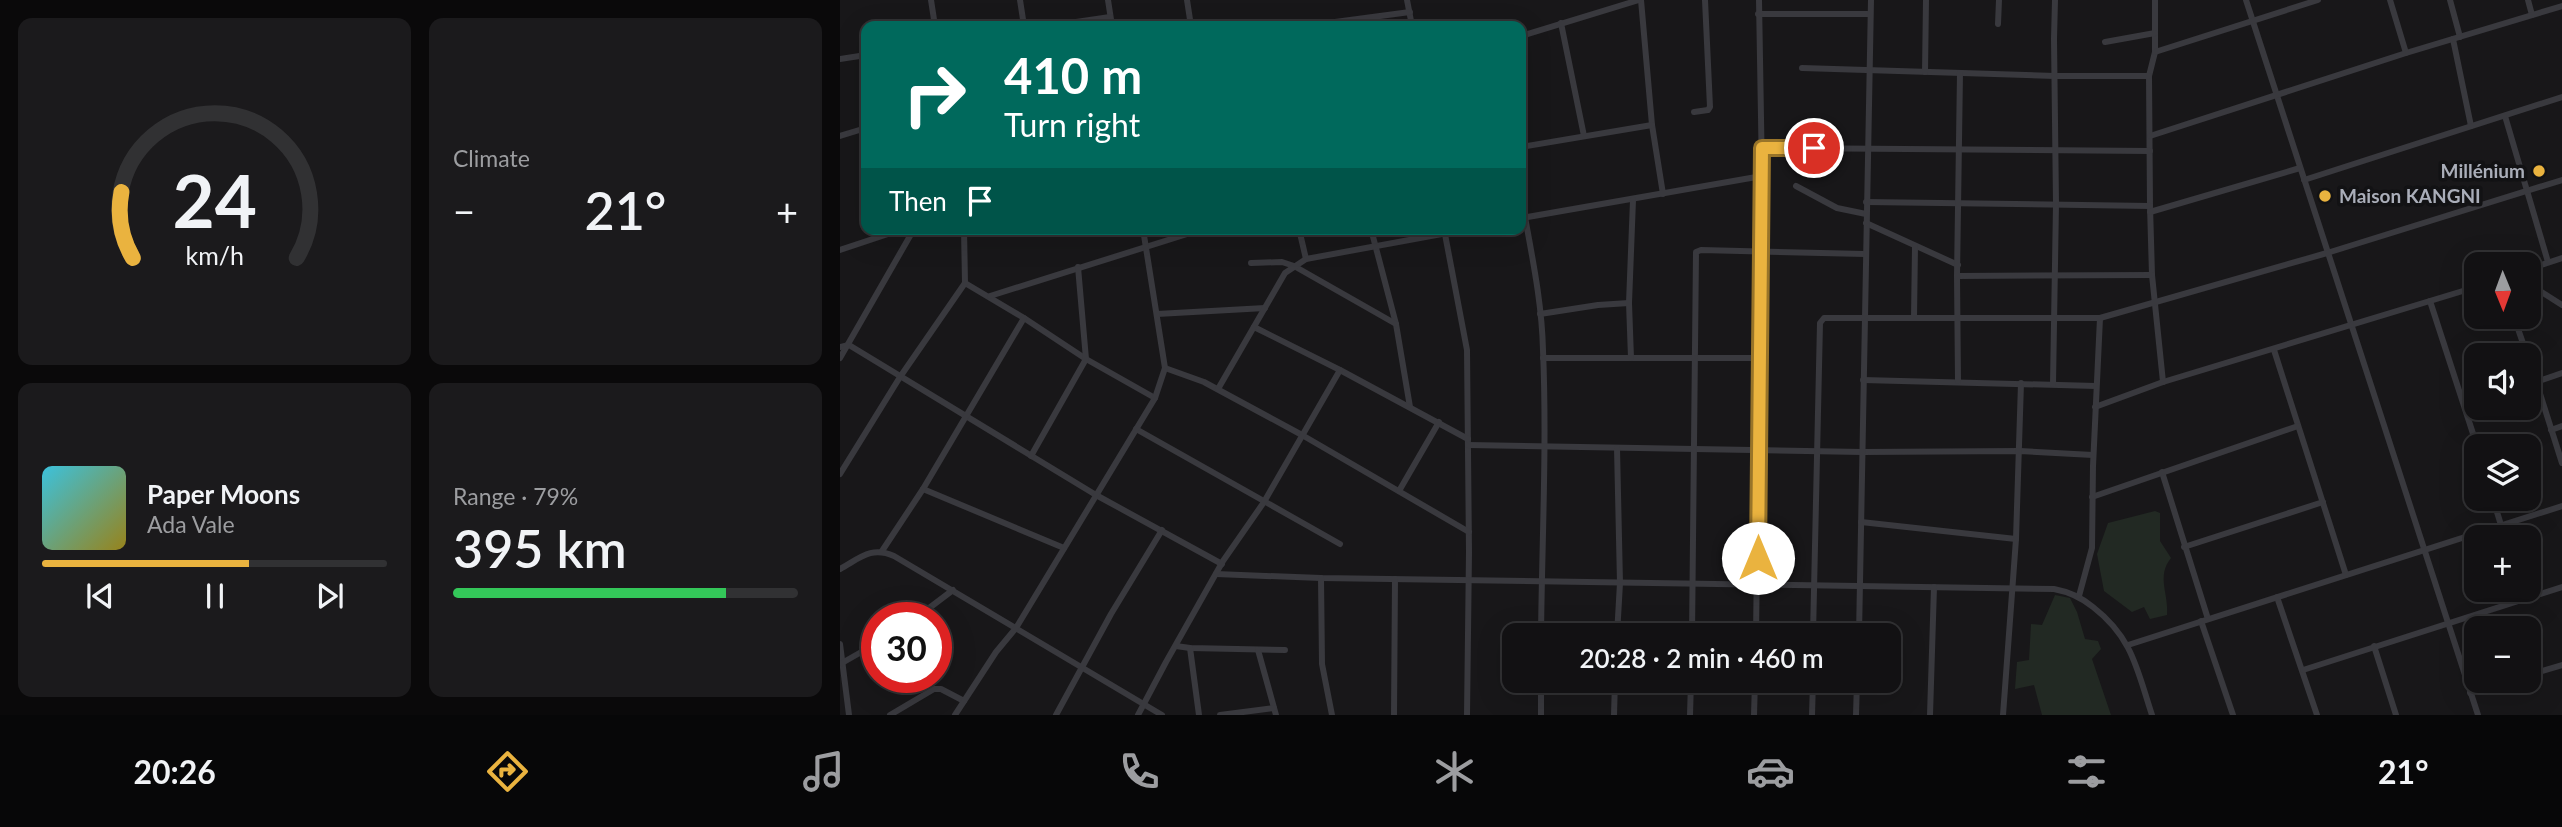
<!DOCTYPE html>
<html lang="en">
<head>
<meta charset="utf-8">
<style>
  :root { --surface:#121113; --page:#1b1a1c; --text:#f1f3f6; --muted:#9c9da0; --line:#313133; --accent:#eab33f }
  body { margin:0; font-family:Lato,sans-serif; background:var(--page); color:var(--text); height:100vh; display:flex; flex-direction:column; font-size:26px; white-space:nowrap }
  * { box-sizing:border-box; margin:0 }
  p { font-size:23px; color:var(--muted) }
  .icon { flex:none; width:38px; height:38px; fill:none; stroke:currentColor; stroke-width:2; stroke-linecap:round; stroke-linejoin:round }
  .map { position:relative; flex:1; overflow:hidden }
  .details { display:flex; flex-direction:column; gap:18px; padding:18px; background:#0a090a; width:840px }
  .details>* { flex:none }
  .top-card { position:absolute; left:21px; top:21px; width:665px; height:214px; border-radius:14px; box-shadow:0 7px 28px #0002,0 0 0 2px var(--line); background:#00695c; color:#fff; overflow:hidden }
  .needle { width:46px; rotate:179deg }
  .buttons { position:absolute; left:1624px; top:252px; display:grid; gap:14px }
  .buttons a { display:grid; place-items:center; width:77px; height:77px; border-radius:14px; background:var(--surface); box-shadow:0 7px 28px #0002,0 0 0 2px var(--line); font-size:35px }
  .speed { position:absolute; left:21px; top:602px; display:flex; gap:14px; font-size:35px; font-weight:700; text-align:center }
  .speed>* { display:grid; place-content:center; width:91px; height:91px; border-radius:50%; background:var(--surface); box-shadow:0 7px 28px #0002,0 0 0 2px var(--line); line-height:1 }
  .speed .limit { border:10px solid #d22; background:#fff; color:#111 }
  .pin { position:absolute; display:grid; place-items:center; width:60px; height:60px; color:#fff; margin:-30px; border:4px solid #fff; border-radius:50%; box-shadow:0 2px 7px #0007 }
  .me { position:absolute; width:77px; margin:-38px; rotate:0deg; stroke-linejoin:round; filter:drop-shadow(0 0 5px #0008) }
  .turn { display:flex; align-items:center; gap:24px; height:147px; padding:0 28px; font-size:32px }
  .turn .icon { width:91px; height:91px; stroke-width:2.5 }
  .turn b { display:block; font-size:49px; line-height:60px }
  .then { display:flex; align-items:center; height:66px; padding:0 28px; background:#0003; gap:14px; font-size:26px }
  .big { font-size:52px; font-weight:600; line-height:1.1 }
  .details .tile { flex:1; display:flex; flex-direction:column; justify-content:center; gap:10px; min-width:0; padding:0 24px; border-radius:14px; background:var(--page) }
  .details .dial { align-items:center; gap:0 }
  .dial svg { height:182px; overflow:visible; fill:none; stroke:var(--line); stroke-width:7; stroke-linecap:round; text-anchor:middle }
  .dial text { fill:var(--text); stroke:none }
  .song { display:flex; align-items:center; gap:21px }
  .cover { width:84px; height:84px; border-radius:10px; background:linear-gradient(135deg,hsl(190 70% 55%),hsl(50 70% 35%)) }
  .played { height:7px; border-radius:4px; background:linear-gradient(90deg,var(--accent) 60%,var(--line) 60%) }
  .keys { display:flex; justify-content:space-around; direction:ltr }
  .heat { display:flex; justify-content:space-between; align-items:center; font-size:38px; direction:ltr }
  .charge { height:10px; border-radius:5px; background:linear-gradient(90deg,#34c759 79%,var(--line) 0) }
  .details .tiles { flex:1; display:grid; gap:18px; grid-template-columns:repeat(2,1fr) }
  .trip { position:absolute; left:662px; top:623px; width:399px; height:70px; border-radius:14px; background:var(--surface); box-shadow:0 7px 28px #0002,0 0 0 2px var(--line); font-weight:600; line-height:70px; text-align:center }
  .tab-bar { display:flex; height:112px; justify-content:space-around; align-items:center; background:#070708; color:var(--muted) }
  .tab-bar .icon { width:49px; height:49px }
  .tab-bar .current { color:var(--accent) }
  .tab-bar b { font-size:32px; color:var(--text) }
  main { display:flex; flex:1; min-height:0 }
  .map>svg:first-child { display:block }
  .green { fill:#222923 }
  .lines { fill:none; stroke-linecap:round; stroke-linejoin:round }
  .minor { stroke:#39393e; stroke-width:6 }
  .route-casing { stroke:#987429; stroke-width:18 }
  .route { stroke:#eab33f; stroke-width:12 }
  .poi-dot { fill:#eab33f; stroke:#121214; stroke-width:2.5 }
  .labels { text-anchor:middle; stroke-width:7; stroke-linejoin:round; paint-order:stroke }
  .poi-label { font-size:19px; font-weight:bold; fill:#aaaeb9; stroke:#121214; text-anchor:end }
</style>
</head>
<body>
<main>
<section class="details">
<div class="tiles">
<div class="tile dial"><svg viewBox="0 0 100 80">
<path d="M14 69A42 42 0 1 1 86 69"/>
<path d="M14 69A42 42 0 0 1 9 40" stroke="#eab33f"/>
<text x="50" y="56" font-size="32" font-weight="700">24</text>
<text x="50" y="72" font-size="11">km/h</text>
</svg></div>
<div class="tile"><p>Climate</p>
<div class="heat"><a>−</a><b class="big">21°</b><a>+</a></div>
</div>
<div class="tile">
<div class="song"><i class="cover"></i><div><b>Paper Moons</b><p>Ada Vale</p></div></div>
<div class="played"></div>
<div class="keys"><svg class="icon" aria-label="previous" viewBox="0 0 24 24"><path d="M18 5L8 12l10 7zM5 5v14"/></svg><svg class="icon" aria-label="pause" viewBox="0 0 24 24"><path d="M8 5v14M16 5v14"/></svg><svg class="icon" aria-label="next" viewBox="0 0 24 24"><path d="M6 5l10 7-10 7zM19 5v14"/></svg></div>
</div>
<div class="tile"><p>Range · 79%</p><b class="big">395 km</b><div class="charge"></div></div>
</div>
</section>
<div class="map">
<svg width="1722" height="715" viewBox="0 0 1722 715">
  <rect width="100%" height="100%" fill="#181719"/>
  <g class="green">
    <path d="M 1315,511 L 1320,513 L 1320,541 L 1331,558 C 1316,576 1329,594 1327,615 L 1310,619 L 1304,607 L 1292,612 L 1264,591 L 1257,554 L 1268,523 Z"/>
    <polygon points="1215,595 1230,598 1237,612 1245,639 1258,641 1261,649 1252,659 1271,715 1202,715 1194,685 1175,689 1177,662 1189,660 1191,624 1202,625"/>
  </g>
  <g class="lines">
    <g class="minor">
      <polyline points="91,0 95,26"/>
      <polyline points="180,0 184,26"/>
      <polyline points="268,0 272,26"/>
      <polyline points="347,0 351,26"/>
      <polyline points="567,0 572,26"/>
      <polyline points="801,0 812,125 823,194"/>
      <polyline points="1315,0 1315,52 1309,76 1310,206 1312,275 1323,382"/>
      <polyline points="1406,0 1638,715"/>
      <polyline points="1550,0 1566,53"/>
      <polyline points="1610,0 1620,37"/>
      <polyline points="1688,0 1692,15"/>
      <polyline points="918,14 1029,14"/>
      <polyline points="721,23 744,136"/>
      <polyline points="1158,24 1159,0"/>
      <polyline points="209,26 270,17"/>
      <polyline points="465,26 570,12"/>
      <polyline points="681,36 799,0"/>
      <polyline points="1613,39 1631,126"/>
      <polyline points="1265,42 1315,33"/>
      <polyline points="1315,52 1478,0"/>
      <polyline points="0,59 26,55"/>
      <polyline points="962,68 1215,76 1309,76"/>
      <polyline points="1085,72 1086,0"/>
      <polyline points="854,112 868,110 870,107 865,0"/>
      <polyline points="1665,116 1708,262"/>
      <polyline points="0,136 26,128"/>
      <polyline points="1310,136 1566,53 1722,6"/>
      <polyline points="681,147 812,125"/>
      <polyline points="922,148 1310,151"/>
      <polyline points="1464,180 1722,97"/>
      <polyline points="956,186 997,208 1026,214"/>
      <polyline points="1026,202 1310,206"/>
      <polyline points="1310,212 1460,168"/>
      <path d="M 685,217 C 693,261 702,305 703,350 C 707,445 702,540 701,635"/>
      <polyline points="682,218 922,176"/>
      <polyline points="1026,223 1118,265"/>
      <polyline points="459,229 466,259"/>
      <polyline points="531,229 556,324 570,407"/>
      <polyline points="604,229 627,350 629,552 627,715"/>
      <polyline points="0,250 63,229"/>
      <polyline points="411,263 442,262 454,266 556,324"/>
      <polyline points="1689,269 1722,258"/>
      <polyline points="1117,276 1312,275"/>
      <polyline points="125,283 184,318 246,359 315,398"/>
      <polyline points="1689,284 1722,305"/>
      <polyline points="150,296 363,229"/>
      <polyline points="1590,301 1637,446"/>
      <polyline points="317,314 425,308"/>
      <polyline points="700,314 758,305 789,303"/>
      <polyline points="1674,317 1687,355"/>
      <polyline points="1074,318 1075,246"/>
      <polyline points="414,327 500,370 628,439"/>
      <polyline points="0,347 9,345 256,495 382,564"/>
      <polyline points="1434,350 1506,575"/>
      <polyline points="0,358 74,229"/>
      <polyline points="703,358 919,358"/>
      <polyline points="791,358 789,303 793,200"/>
      <polyline points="1689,359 1722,463"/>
      <polyline points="325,368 364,382 462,435 629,532"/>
      <polyline points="1023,380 1256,386"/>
      <polyline points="1118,381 1117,276 1120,73"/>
      <polyline points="1696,382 1722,373"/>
      <polyline points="1213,384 1216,204 1214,39 1215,0"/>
      <polyline points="378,389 445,273 466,259 629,229"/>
      <polyline points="1255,407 1323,382 1636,287"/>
      <polyline points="296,429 500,544"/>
      <polyline points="1711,430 1722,426"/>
      <polyline points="628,445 1022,452 1180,451 1253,455"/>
      <polyline points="777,448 780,583 777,635"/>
      <polyline points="191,456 246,359 238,267"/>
      <polyline points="1322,472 1368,619"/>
      <polyline points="0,474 60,377 125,283 124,229"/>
      <polyline points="83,489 224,548"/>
      <polyline points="559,491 599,422"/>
      <polyline points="1252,497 1458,426"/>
      <polyline points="1653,499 1661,525"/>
      <polyline points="1021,522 1176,539"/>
      <polyline points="1344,547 1483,502"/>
      <polyline points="42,551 83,489 184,318"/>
      <path d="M 0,569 C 20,558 31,546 54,556 L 322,715"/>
      <path d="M 376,574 L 481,578 L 1214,589 C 1230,592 1241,597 1253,607 C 1293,638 1297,670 1312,715"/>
      <polyline points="481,578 482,664 492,715"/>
      <polyline points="1239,596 1252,548 1253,466 1260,318"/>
      <polyline points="1437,597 1477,715"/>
      <polyline points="76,618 113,590"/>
      <polyline points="1361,621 1393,715"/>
      <polyline points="852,635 856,252 861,250 1025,254"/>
      <polyline points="916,635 922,176 919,0"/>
      <polyline points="973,635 980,323 984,318 1260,318 1487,253 1722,180"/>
      <polyline points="1019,635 1031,0"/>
      <polyline points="0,644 9,715"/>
      <polyline points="1288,645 1722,506"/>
      <polyline points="336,646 350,648 445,650"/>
      <polyline points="1534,646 1556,715"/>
      <polyline points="350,648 359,715"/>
      <polyline points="418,650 436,715"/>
      <polyline points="2,663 37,643"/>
      <polyline points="1463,670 1722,587"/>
      <polyline points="1689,675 1722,665"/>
      <polyline points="701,681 701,715"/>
      <polyline points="1630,693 1670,681"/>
      <polyline points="50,715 94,689 101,689 124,701"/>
      <polyline points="115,715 156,652 176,628 315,398 325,368 303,229"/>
      <polyline points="216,715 271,614 322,530"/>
      <polyline points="298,715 326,662 383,561 424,502 500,370"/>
      <polyline points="380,715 434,708"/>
      <polyline points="554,715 555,579"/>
      <polyline points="774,715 775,681"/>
      <polyline points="850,715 851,681"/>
      <polyline points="914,715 915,681"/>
      <polyline points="972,715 973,681"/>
      <polyline points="1016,715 1017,681"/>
      <polyline points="1090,715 1094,587"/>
      <polyline points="1163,715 1176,539 1181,383"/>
    </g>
  </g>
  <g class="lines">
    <defs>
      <polyline id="route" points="918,558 922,148 974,148"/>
    </defs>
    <use href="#route" class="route-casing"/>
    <use href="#route" class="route"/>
  </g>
  <g class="poi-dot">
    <circle cx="1699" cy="171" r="7"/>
    <circle cx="1485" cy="196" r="7"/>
  </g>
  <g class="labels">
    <g class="poi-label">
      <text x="1685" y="178">Millénium</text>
      <text x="1499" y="203" text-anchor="start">Maison KANGNI</text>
    </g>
  </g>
</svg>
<div class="buttons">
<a><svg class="needle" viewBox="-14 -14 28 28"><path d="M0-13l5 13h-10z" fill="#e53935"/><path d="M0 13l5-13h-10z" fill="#9c9da0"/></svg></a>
<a><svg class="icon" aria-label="sound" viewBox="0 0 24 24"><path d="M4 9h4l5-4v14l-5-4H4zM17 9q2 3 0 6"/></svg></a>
<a><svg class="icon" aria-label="layers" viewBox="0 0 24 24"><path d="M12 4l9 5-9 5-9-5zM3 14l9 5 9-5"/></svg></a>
<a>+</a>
<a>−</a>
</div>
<div class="speed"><div class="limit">30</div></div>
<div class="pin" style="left:974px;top:148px;background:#d93025"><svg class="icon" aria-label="arrive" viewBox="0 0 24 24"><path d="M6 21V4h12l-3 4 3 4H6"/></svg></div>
<svg class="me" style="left:918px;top:558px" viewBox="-20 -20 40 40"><circle r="19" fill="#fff"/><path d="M0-13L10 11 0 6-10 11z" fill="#eab33f"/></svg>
<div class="trip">20:28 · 2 min · 460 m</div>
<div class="top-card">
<div class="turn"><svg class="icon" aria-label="right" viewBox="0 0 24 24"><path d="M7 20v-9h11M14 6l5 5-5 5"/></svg><div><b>410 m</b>Turn right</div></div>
<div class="then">Then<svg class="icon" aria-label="arrive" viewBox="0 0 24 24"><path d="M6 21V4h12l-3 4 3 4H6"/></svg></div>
</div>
</div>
</main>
<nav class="tab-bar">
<b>20:26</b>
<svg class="icon current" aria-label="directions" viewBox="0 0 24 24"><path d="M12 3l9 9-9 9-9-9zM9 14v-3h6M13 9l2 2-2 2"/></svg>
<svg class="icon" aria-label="music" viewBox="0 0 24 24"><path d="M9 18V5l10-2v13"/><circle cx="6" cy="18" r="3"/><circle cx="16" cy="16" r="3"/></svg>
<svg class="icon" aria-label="phone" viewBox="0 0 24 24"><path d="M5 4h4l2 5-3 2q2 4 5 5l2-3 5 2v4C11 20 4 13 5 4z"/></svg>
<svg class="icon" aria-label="climate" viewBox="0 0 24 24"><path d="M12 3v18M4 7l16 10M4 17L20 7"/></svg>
<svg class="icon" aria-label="car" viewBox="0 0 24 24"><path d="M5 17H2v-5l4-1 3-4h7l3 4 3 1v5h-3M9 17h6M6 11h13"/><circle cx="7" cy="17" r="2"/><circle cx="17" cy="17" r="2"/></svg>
<svg class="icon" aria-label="filters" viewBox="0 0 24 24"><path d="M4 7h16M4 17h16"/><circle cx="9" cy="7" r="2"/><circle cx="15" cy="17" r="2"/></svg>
<b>21°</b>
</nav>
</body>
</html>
